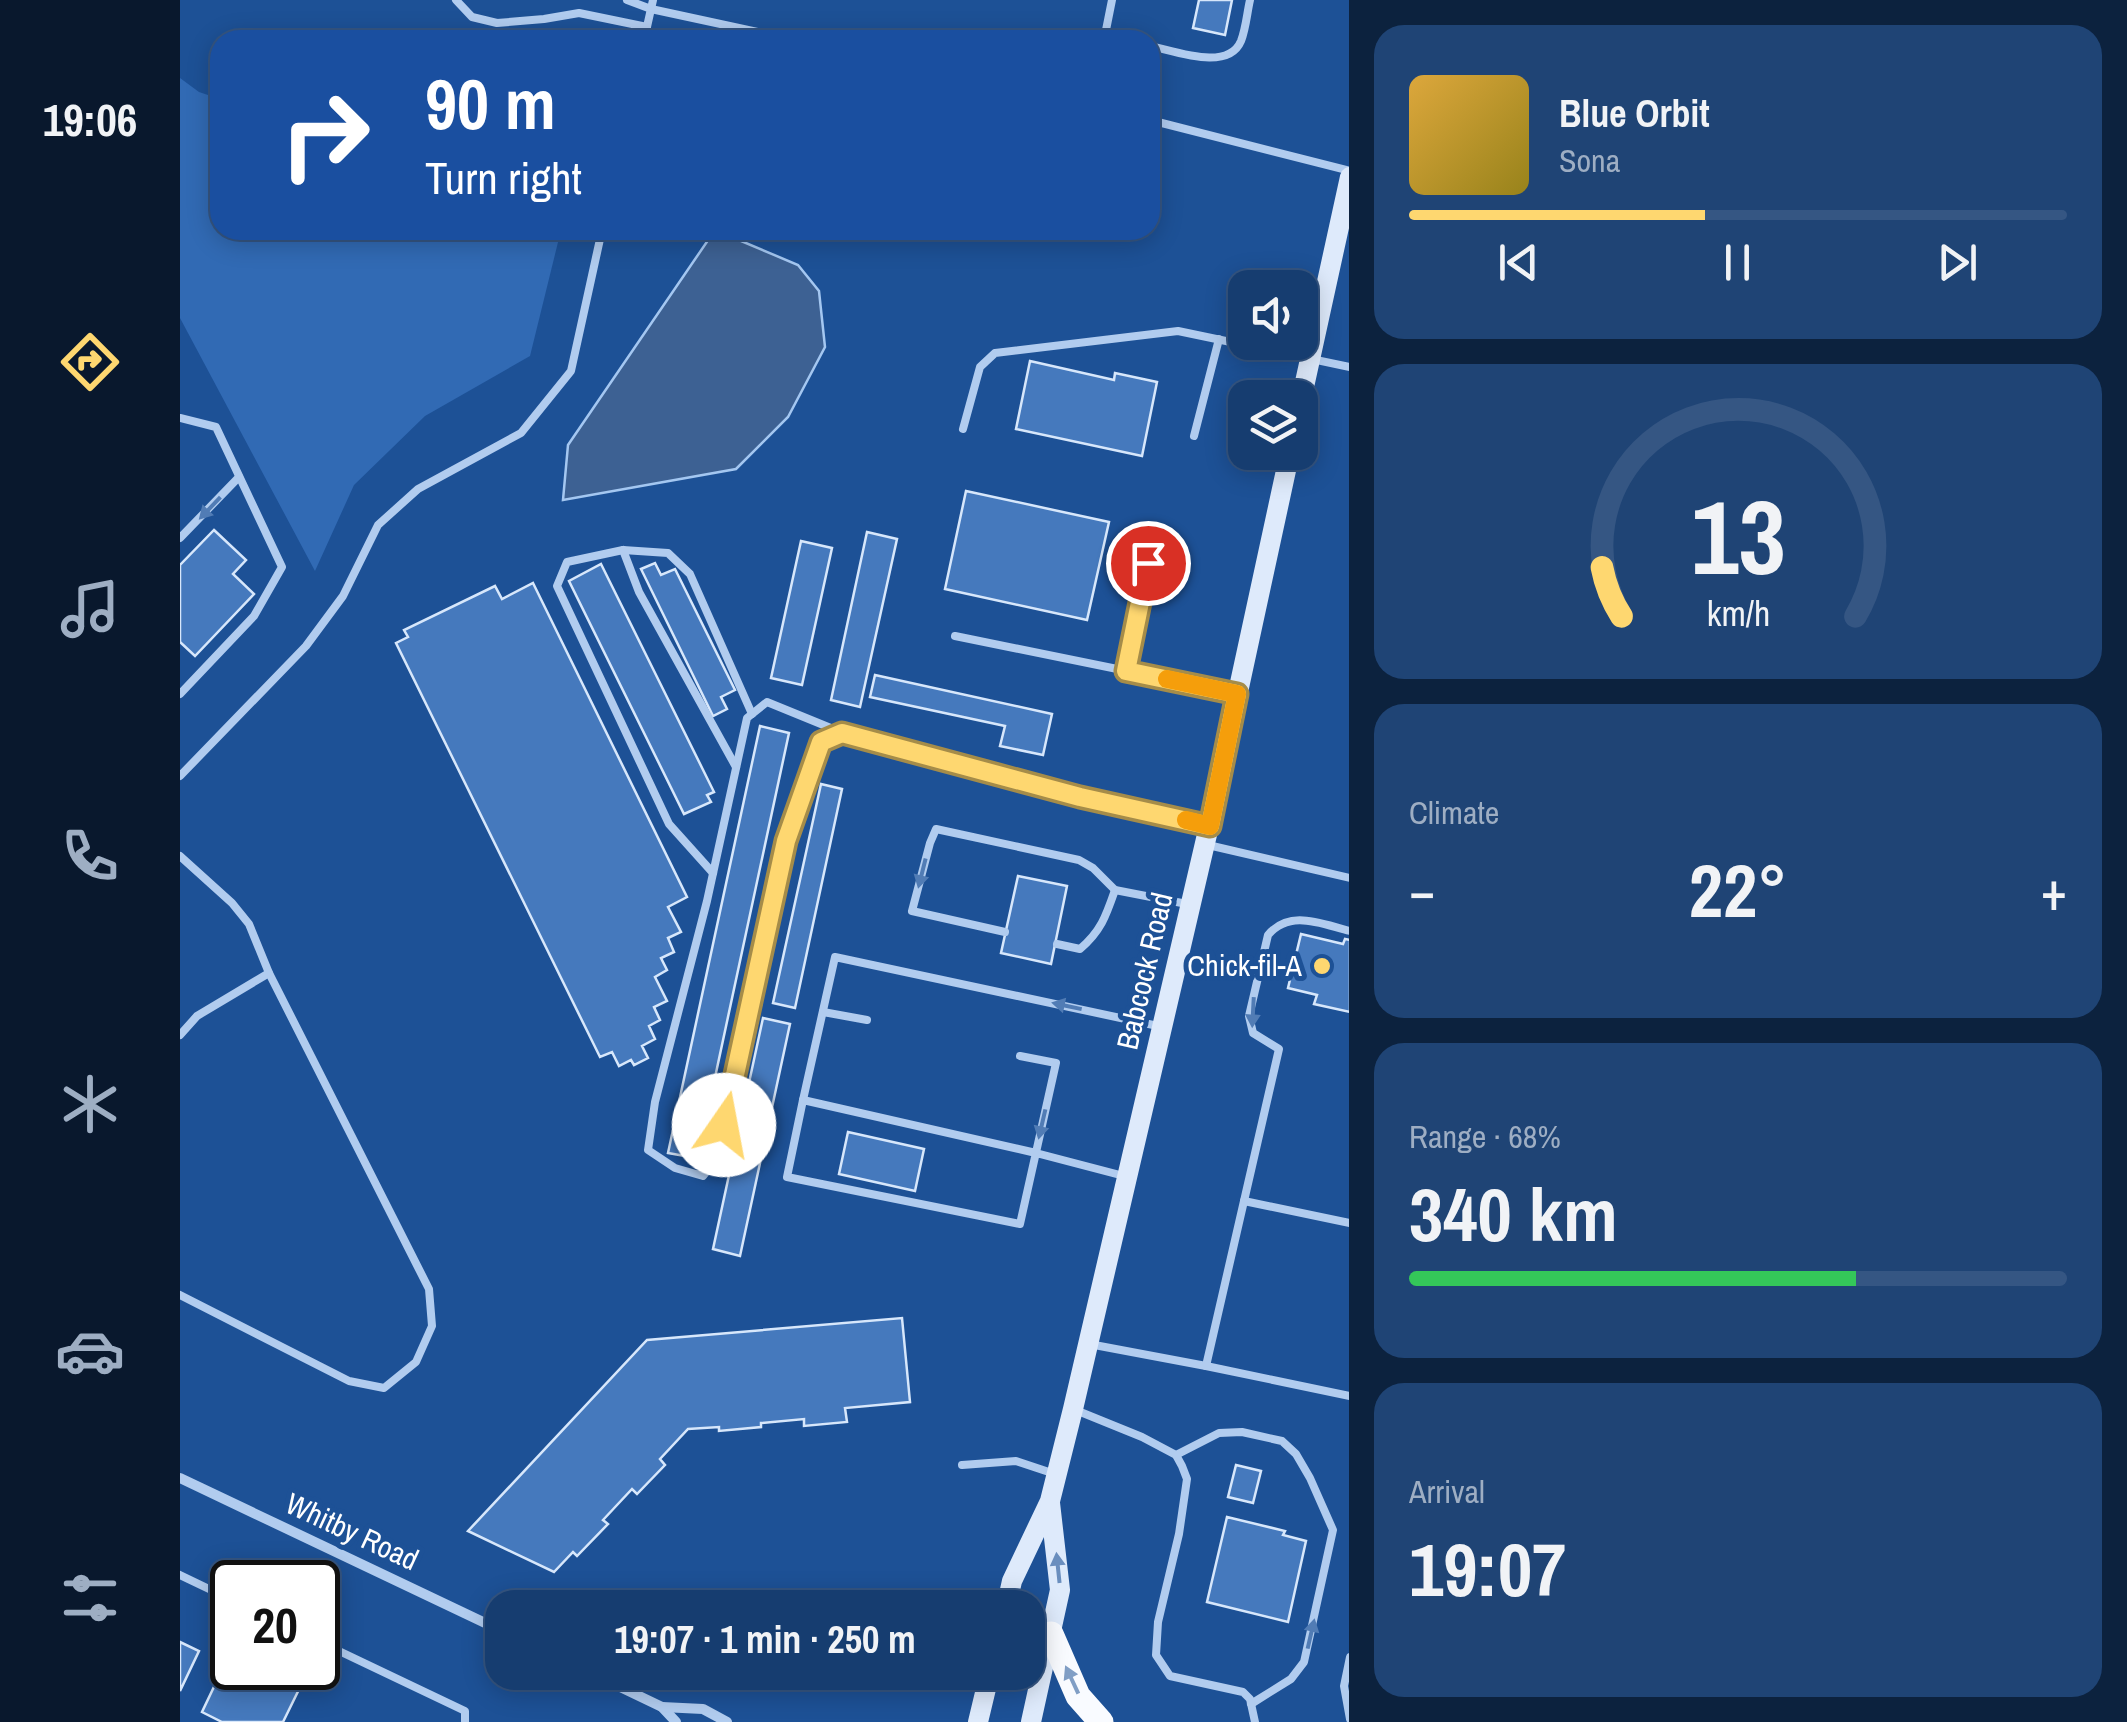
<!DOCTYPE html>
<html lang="en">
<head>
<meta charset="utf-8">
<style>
  :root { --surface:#163d70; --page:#1f4475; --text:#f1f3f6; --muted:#9eaec3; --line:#355683; --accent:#fed770 }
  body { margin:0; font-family:"Archivo Narrow",sans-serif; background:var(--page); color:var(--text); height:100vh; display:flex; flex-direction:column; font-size:38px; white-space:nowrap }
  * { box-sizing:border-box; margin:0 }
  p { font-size:32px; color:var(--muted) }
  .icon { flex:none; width:55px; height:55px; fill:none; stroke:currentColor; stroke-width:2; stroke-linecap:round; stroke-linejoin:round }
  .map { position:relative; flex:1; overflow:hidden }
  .sheet { display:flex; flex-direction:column; gap:25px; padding:25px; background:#0c223e; width:778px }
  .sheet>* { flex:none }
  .top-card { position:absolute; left:30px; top:30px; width:950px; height:210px; border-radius:30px; box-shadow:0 5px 25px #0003,0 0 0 2px var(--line); background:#1a4fa0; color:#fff; overflow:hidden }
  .tools { position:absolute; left:1048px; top:270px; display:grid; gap:20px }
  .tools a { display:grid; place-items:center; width:90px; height:90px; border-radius:20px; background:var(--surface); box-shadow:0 5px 25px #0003,0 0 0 2px var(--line); font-size:50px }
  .speed { position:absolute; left:30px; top:1560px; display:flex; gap:20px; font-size:50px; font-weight:700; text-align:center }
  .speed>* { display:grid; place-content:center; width:130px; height:130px; border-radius:50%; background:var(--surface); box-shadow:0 5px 25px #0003,0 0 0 2px var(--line); line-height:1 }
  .speed .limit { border:5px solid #111; border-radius:15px; background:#fff; color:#111 }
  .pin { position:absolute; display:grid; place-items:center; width:85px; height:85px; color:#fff; margin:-42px; border:5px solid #fff; border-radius:50%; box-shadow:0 2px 10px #0007 }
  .me { position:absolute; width:110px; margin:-55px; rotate:12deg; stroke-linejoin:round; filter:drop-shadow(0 0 8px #0008) }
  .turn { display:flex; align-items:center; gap:35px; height:210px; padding:0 50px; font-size:45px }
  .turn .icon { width:130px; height:130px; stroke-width:2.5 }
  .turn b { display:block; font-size:70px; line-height:85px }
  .big { font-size:75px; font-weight:700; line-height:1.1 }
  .sheet .card { flex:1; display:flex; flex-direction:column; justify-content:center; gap:15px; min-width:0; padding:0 35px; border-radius:30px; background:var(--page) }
  .sheet .dial { align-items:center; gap:0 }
  .dial svg { height:260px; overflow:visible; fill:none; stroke:var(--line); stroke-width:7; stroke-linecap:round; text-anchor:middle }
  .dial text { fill:var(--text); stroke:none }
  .song { display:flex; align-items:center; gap:30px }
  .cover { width:120px; height:120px; border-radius:15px; background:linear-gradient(135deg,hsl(40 70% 55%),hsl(50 70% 35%)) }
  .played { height:10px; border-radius:5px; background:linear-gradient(90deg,var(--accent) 45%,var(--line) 45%) }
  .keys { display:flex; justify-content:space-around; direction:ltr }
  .heat { display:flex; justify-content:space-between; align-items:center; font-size:55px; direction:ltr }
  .charge { height:15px; border-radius:8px; background:linear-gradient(90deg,#34c759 68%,var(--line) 0) }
  .trip { position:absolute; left:305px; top:1590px; width:560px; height:100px; border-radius:30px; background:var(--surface); box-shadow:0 5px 25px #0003,0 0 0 2px var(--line); font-weight:700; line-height:100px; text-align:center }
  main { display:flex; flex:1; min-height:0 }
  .dock { display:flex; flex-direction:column; width:180px; justify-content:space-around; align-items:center; background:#09182d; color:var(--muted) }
  .dock .icon { width:70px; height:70px }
  .dock .active { color:var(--accent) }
  .dock b { font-size:45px; color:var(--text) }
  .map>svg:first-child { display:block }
  .green { fill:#316ab4 }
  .water { fill:#3d6193; stroke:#a4c7f1; stroke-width:2.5 }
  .building { fill:#4579bd; stroke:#d7e7fb; stroke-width:2.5 }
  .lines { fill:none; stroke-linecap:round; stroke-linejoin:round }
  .lane { stroke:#b1ccef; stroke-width:8 }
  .street { stroke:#b1ccef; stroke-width:10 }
  .secondary { stroke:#deeafb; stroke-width:20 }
  .primary { stroke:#f9fbff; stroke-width:25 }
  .oneway { fill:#517cb5 }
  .oneway2 { fill:#6a8ebe }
  .oneway3 { fill:#809ec5 }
  .route-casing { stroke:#a58c49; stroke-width:25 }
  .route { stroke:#fed770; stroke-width:18 }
  .slow { stroke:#f59e0b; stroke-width:18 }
  .poi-dot { fill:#fed770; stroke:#1d5196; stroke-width:4 }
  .labels { text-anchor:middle; stroke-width:10; stroke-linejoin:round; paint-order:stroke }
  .poi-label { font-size:30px; fill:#fff; stroke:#1d5196; text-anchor:end }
  .street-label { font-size:30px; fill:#fff; stroke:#1d5196 }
</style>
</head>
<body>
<main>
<nav class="dock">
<b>19:06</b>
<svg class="icon active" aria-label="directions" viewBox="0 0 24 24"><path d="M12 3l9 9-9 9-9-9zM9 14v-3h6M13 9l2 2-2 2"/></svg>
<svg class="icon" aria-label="music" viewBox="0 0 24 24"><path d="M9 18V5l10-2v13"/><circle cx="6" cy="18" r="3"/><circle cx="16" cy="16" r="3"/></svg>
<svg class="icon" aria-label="phone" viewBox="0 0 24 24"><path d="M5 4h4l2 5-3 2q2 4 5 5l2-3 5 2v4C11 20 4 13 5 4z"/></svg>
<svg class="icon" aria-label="climate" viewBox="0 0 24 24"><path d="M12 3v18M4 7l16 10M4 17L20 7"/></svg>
<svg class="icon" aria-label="car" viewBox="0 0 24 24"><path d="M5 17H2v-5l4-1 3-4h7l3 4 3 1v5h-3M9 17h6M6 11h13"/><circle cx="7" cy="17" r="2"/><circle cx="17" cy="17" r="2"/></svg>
<svg class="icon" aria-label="filters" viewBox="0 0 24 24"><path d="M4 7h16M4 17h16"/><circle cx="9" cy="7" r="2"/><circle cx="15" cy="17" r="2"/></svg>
</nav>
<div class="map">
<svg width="1170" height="1722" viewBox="0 0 1170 1722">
  <rect width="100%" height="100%" fill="#1d5196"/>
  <polygon class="green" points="0,78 19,92 40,99 40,230 381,230 350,356 245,416 174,485 135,571 0,318"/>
  <polygon class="water" points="535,230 618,265 639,291 645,347 608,417 556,469 383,500 388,445"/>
  <g class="building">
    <polygon points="1019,0 1052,0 1045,35 1013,28"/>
    <polygon points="850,361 934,380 935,373 977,382 962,456 836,429"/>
    <polygon points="786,491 929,522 907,620 765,589"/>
    <polygon points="34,530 66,560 53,574 74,594 15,656 0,642 0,565"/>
    <polygon points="687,532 717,539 680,707 651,700"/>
    <polygon points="621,541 652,548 622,685 591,678"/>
    <polygon points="475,563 481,575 495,569 555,690 541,697 547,709 533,716 461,569"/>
    <polygon points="421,564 534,792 527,795 531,802 504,814 389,581"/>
    <polygon points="353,583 507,897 488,907 501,932 488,938 494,952 481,958 487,970 475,977 487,1001 474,1007 480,1020 469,1026 475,1039 462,1046 468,1058 454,1065 451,1060 439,1066 432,1052 420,1057 216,643 228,637 224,630 315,586 322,599"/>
    <polygon points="695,675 872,714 863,755 820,746 825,726 690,697"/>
    <polygon points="580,726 609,733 522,1138 516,1136 513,1150 507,1148 505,1156 488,1153"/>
    <polygon points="641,784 662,789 615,1008 593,1003"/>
    <polygon points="838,876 887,886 871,964 821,953"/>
    <polygon points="1121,934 1163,944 1165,939 1170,940 1170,1012 1134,1004 1137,995 1108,988"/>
    <polygon points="583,1018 610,1024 560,1256 533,1249"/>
    <polygon points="668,1132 744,1149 735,1191 659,1174"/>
    <polygon points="722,1318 730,1402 665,1408 667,1422 624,1426 624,1419 581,1423 581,1427 539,1431 539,1427 508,1429 480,1459 485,1465 457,1494 452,1489 423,1520 428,1524 397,1556 393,1552 374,1572 288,1531 467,1340"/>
    <polygon points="1056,1465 1081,1471 1073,1503 1048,1497"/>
    <polygon points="1047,1517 1105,1531 1103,1535 1126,1541 1108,1622 1027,1602"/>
    <polygon points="745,1597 758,1600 757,1608 742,1608"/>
    <polygon points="0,1642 19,1651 0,1691"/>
    <polygon points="52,1649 52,1668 129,1669 103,1722 42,1722 22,1712"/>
  </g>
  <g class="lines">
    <g class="lane">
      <polyline points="276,0 292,17 317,23 364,19 399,13 467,27"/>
      <polyline points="447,0 471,9 615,40"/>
      <polyline points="924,36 942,40"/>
      <polyline points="464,40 473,0"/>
      <polyline points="924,40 932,0"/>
      <path d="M 970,46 C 995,51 1048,72 1061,41 C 1066,28 1067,13 1070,0"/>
      <polyline points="970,120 1170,171"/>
      <polyline points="0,418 36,427 102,567 74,616 0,694"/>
      <polyline points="783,429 800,367 815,353 998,331 1170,367"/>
      <polyline points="1014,436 1039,339"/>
      <polyline points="0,538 59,477"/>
      <polyline points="443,550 459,592 556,767"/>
      <polyline points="775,636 1055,693"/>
      <polyline points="946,671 975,527"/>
      <polyline points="663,733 587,702 567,718 527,901 475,1102 468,1150 495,1168 523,1176 536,1160 606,841 641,743 663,733 900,797 1025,825"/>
      <polyline points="0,776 126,646 163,596 198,525 238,489 341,433 391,371 422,230"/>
      <polyline points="1028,845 1170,878"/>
      <polyline points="0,856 52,903 69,924 89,973 249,1289 252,1326 236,1362 204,1388 169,1381 0,1295"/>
      <polyline points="533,873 489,824 377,586 387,562 443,550 488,553 510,574 572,714"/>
      <polyline points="825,932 732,911 750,843 756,829 899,860 913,868 935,890 1007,904"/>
      <path d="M 877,944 L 900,949 C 921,931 926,916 935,890"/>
      <polyline points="643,1012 687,1020"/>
      <polyline points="0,1035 17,1016 89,973"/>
      <polyline points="840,1056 876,1063 840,1224 607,1177 623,1100 856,1153 944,1176"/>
      <polyline points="623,1100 655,957 978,1026"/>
      <polyline points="1064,1201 1170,1223"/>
      <path d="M 909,1344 L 1026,1366 L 1099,1049 L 1073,1033 L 1069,1016 L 1088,935 C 1110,909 1141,924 1170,931"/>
      <polyline points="1026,1366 1170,1396"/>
      <polyline points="893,1409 962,1437 996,1455 1002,1466 1007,1479 999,1534 978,1622 976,1655 990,1676 1063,1692 1070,1699 1075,1722"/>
      <polyline points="996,1455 1039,1433 1062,1432 1102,1441 1116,1454 1130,1478 1153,1530 1124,1662 1111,1679 1071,1704"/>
      <polyline points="782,1465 836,1461 875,1474"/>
      <polyline points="0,1575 52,1600"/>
      <polyline points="138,1641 285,1711 285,1722"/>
      <polyline points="1170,1657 1164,1686 1170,1719"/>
    </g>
    <g class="street">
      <polyline points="0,1478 322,1631"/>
      <polyline points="409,1672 482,1707 496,1722"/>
      <polyline points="482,1707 523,1709 547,1722"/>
    </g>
    <g class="secondary">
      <polyline points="1120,405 1170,177"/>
      <polyline points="826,1608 832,1581 870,1501 893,1409 1029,826 1110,452"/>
      <polyline points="798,1722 810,1672"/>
      <polyline points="851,1722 880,1590 870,1503"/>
    </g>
    <polyline class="primary" points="871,1634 898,1696 921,1722"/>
  </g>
  <defs><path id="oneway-solid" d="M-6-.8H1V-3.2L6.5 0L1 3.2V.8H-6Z" transform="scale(2.5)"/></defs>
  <g class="oneway">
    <use href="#oneway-solid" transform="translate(30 508) rotate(134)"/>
    <use href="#oneway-solid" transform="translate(742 873) rotate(104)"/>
    <use href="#oneway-solid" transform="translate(887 1006) rotate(-168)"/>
    <use href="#oneway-solid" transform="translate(1073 1012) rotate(93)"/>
    <use href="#oneway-solid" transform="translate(862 1124) rotate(103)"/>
    <use href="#oneway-solid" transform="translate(1131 1634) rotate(-77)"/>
  </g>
  <use class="oneway2" href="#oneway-solid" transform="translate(878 1568) rotate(-96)"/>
  <use class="oneway3" href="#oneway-solid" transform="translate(892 1680) rotate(-115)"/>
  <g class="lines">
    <defs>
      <polyline id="route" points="544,1125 606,841 641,742 662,733 900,797 1030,826 1057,694 946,671 968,563"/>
    </defs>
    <use href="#route" class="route-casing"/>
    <use href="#route" class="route"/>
    <polyline class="slow" points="987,679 1057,694 1030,826 1006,820"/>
  </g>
  <circle class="poi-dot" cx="1142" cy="966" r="10"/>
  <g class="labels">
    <g class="poi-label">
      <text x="1122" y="976">Chick-fil-A</text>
    </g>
    <g class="street-label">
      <text transform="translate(965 971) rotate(-77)" y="10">Babcock Road</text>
      <text transform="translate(172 1532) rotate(25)" y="10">Whitby Road</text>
    </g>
  </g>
</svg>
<div class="tools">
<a><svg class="icon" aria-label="sound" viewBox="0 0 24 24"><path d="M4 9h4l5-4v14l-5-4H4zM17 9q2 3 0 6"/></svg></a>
<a><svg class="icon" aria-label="layers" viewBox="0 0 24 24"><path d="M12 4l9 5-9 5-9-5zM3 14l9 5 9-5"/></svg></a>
</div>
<div class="speed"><div class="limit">20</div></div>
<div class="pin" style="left:968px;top:563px;background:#d93025"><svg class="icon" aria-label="arrive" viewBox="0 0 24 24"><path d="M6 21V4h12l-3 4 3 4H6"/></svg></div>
<svg class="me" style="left:544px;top:1125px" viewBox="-20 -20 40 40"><circle r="19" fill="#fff"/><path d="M0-13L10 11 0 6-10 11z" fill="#fed770"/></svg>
<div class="trip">19:07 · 1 min · 250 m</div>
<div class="top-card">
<div class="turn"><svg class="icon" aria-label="right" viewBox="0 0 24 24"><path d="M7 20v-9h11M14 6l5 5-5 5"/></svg><div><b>90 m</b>Turn right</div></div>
</div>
</div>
<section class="sheet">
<div class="card">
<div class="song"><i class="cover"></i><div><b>Blue Orbit</b><p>Sona</p></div></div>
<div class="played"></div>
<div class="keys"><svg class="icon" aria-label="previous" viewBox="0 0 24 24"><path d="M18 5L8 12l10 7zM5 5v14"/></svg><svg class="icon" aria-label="pause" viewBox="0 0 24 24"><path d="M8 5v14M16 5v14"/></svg><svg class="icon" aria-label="next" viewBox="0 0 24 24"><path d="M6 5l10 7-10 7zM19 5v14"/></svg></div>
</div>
<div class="card dial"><svg viewBox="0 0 100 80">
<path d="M14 69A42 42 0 1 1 86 69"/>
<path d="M14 69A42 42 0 0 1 8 54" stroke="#fed770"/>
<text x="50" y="56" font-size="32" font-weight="700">13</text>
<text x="50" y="72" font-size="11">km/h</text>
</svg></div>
<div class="card"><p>Climate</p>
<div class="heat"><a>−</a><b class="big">22°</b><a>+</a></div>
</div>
<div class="card"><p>Range · 68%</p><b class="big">340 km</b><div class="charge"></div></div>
<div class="card"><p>Arrival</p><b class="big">19:07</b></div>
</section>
</main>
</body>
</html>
